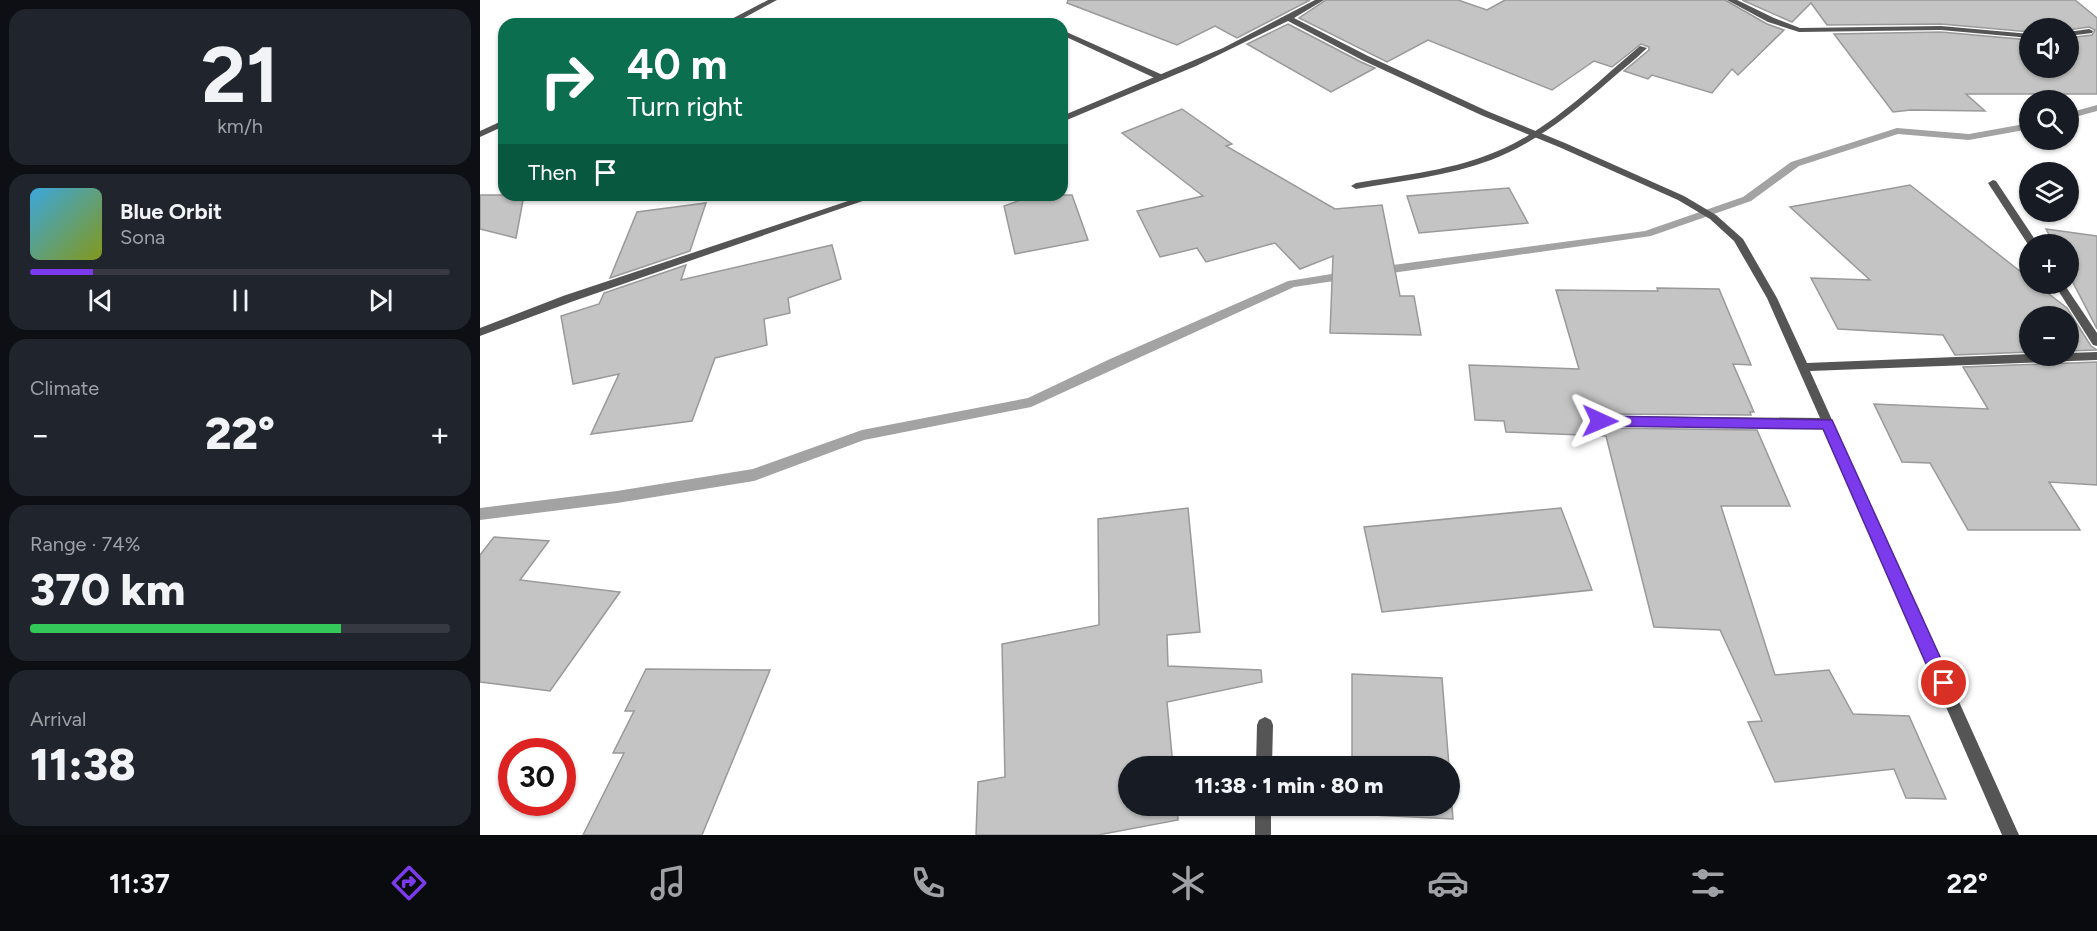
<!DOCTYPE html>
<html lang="en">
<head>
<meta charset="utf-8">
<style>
  :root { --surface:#171b24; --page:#20242c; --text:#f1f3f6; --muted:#9ea1a6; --line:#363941; --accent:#7c3aed }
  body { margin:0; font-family:Figtree,sans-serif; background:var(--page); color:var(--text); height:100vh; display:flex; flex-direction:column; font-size:22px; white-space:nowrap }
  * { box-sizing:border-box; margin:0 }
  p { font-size:20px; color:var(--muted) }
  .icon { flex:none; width:33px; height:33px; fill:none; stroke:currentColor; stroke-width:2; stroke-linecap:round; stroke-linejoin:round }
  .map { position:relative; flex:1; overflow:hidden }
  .panel { display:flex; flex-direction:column; gap:9px; padding:9px; background:#0d0f14; width:480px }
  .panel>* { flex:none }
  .guide { position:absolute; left:18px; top:18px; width:570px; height:183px; border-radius:18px; box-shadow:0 2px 4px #0004; background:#0b6e4f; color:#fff; overflow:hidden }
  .controls { position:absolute; left:1539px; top:18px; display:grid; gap:12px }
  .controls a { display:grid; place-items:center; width:60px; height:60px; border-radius:50%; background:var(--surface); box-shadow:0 2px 4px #0004; font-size:30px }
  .speed { position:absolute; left:18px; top:738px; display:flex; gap:12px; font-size:30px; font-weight:700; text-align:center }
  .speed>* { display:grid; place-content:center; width:78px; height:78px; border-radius:50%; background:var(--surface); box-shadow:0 2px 4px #0004; line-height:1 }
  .speed .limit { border:9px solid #d22; background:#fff; color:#111 }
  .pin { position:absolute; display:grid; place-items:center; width:51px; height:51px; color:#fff; margin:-26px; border:3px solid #fff; border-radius:50%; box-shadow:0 2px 6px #0007 }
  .me { position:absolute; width:66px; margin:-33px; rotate:91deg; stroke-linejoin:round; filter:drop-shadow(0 0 4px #0008) }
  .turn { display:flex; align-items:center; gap:21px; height:126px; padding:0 30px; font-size:27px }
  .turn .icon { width:78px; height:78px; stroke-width:2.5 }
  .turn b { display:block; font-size:42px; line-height:51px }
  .then { display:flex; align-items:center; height:57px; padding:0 30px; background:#0003; gap:12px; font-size:22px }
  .big { font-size:45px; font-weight:800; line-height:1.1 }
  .panel .tile { flex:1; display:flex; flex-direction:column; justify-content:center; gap:9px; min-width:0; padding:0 21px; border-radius:18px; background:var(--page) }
  .panel .dial { align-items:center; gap:0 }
  .dial b { font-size:78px; line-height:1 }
  .song { display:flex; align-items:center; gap:18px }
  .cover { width:72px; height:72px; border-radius:9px; background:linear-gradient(135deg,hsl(200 70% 55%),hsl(70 70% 35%)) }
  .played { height:6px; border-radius:3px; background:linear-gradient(90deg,var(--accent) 15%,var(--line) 15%) }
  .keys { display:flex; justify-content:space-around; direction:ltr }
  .heat { display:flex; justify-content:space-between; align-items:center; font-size:33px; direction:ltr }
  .charge { height:9px; border-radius:4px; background:linear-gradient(90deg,#34c759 74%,var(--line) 0) }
  .trip { position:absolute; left:638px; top:756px; width:342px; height:60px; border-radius:30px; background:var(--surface); box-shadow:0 2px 4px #0004; font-weight:800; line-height:60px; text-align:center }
  .tab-bar { display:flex; height:96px; justify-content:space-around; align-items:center; background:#090b0e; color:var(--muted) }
  .tab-bar .icon { width:42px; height:42px }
  .tab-bar .current { color:var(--accent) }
  .tab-bar b { font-size:27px; color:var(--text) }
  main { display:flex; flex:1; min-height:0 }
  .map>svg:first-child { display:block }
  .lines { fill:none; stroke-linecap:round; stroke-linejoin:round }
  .stream { fill:#a3a3a3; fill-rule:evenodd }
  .building { fill:#c4c4c4; stroke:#999; stroke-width:1.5 }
  .service { fill:#555; fill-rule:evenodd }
  .minor { fill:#555; fill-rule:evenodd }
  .route { fill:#7c3aed; stroke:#51269a; stroke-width:1.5 }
</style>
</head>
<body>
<main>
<section class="panel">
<div class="tile dial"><b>21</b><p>km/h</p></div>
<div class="tile">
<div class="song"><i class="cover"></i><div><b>Blue Orbit</b><p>Sona</p></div></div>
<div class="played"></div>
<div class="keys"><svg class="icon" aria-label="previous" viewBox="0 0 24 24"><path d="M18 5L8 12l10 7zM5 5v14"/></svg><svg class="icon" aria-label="pause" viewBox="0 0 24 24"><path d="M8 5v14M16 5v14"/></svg><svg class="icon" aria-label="next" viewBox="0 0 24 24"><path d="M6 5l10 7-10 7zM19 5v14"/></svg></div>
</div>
<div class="tile"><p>Climate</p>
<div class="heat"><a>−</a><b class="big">22°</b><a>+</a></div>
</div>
<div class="tile"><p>Range · 74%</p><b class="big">370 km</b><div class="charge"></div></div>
<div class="tile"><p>Arrival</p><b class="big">11:38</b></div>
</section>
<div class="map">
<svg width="1617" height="835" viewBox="0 0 1617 835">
  <rect width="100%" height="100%" fill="#fff"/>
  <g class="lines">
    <g class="stream">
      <polygon points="1617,105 1617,111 1588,119 1588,113"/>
      <polygon points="1550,123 1550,129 1489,140 1418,134 1319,166 1271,201 1171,236 898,275 892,271 898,267 1165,231 1263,197 1311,162 1417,128 1489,134"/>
      <polygon points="870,271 874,272 876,275 874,278 814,287 551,407 384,440 274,481 137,503 0,520 0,508 137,491 273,469 382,430 548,398 630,359 808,281"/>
    </g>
  </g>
  <g class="building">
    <polygon points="588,0 830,0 757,38 735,26 697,45 587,3"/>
    <polygon points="846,0 978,0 1007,10 1025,0 1245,0 1287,24 1304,30 1258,75 1252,69 1232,93 1172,75 1168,79 1144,71 1169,50 1169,47 1161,44 1132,67 1114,61 1072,90 948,40 907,62 819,18"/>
    <polygon points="1262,0 1595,0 1617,18 1617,94 1486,94 1505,111 1431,110 1413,112 1354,34 1461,32 1550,40 1550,68 1588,68 1588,38 1612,35 1615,30 1609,27 1588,30 1550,28 1550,32 1461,24 1347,25 1331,3 1312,22"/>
    <polygon points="808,24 881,62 895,68 851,92 767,44"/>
    <polygon points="702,109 752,144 746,146 855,209 902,205 920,296 934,296 941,335 850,333 853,256 820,269 795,243 726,262 717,248 680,257 657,211 723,196 642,133"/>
    <polygon points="1430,185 1550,279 1550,284 1556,284 1587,308 1611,346 1617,350 1588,351 1588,316 1550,316 1550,352 1475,355 1463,335 1358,329 1331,278 1390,280 1310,207"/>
    <polygon points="1029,188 1048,223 939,233 927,196"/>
    <polygon points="0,195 44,195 36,238 0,229"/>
    <polygon points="555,195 592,195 608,240 535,254 524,206"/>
    <polygon points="226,203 210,251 130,278 157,212"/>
    <polygon points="1566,229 1617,236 1617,329 1588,273 1588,244 1574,244"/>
    <polygon points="352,245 361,279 308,298 310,313 284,319 287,345 235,358 212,421 111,434 139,374 93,384 81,316 119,304 124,293 206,265 201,280"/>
    <polygon points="1177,288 1239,289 1271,365 1253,364 1274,412 1270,412 1271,415 1121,414 1115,417 1113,422 1121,428 1277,430 1310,506 1241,506 1295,675 1349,670 1373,714 1429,716 1466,799 1426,798 1414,769 1295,782 1268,722 1282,721 1240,630 1174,627 1126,436 1026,432 1024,421 995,420 989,365 1099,369 1076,290 1178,291"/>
    <polygon points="1617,362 1617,485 1569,482 1600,530 1488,530 1450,463 1422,462 1394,404 1508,409 1483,367"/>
    <polygon points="708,508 720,632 687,635 688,666 781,670 782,682 687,702 693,766 648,766 648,806 697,806 698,820 618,835 496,835 498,782 525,777 522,644 619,625 618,519"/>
    <polygon points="1081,508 1112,590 902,612 884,527"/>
    <polygon points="14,537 69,541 40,580 140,592 70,691 0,682 0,555"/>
    <polygon points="166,669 290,670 222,835 103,835 144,753 133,753 154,711 145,711"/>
    <polygon points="872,674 962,678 969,766 872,766"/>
    <polygon points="969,770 973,819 873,814 873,806 969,806"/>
  </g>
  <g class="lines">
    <g class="service">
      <polygon points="1247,0 1257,0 1294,18 1320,28 1461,26 1550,34 1550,38 1461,30 1319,32 1288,22"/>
      <polygon points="556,19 562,19 569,24 559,24 555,21"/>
      <polygon points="1609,29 1613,31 1612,33 1588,36 1588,32"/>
      <polygon points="582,30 685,76 686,78 679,80 582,35"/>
      <path d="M 1160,46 L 1167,48 C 1155,60 1141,70 1129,81 C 1093,112 1056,143 1011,160 C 968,176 921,181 876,189 L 871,186 L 876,183 C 924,175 975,170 1020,150 C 1073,127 1116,83 1160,46 Z"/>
    </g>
    <g class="minor">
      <polygon points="288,0 297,0 260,20 283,24 242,24"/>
      <polygon points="835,0 844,0 814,18 888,56 1007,111 1085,143 1204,196 1236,215 1263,239 1297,298 1327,363 1550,354 1588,356 1588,353 1617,352 1617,360 1330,371 1539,835 1522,835 1344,428 1121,426 1117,424 1115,421 1117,418 1121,416 1340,418 1287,298 1254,241 1230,219 1198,200 1079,147 1001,115 882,60 808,21 716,66 582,122 582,116 743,48"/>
      <polygon points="24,120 24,126 0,137 0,131"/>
      <polygon points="1513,180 1516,181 1558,244 1550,244 1549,246 1508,183"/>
      <polygon points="386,195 400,195 91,302 0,336 0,328 83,296"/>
      <polygon points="1574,284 1584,284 1617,333 1617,346 1613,345"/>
      <polygon points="785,717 791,720 793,725 792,766 776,766 777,725 779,720"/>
      <rect x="775" y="806" width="16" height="29"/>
    </g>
  </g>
  <polygon class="route" points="1120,416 1352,420 1472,683 1470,689 1464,692 1457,689 1343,429 1120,426 1114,421"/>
</svg>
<div class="controls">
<a><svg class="icon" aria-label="sound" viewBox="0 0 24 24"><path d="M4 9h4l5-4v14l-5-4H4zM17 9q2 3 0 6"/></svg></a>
<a><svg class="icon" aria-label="search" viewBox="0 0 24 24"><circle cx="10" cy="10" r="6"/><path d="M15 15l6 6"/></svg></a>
<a><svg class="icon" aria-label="layers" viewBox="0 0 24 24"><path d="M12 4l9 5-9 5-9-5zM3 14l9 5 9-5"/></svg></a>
<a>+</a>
<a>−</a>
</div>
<div class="speed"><div class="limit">30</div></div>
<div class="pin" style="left:1464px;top:683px;background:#d93025"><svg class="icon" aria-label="arrive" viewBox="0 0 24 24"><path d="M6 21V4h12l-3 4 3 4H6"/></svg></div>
<svg class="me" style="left:1120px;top:421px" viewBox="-20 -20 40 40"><path d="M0-17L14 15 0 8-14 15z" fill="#7c3aed" stroke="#fff" stroke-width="4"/></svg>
<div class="trip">11:38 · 1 min · 80 m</div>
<div class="guide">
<div class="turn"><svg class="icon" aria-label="right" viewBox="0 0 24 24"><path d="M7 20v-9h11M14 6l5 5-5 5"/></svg><div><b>40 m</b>Turn right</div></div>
<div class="then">Then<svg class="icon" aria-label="arrive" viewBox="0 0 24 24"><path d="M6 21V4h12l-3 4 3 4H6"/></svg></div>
</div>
</div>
</main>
<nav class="tab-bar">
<b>11:37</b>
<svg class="icon current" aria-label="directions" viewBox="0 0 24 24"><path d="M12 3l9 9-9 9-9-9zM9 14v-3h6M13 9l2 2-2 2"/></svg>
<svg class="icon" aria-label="music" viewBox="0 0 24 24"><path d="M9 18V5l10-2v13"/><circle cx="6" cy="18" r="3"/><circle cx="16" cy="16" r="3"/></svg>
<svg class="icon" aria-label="phone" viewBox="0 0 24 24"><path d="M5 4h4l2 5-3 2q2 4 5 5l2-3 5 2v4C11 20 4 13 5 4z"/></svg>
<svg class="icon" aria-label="climate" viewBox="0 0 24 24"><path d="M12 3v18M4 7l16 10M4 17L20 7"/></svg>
<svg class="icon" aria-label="car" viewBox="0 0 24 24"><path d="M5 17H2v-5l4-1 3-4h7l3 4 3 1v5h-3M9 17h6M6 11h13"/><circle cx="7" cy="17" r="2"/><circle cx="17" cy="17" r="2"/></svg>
<svg class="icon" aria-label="filters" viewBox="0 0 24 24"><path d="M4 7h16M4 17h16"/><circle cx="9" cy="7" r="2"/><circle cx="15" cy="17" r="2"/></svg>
<b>22°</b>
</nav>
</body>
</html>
